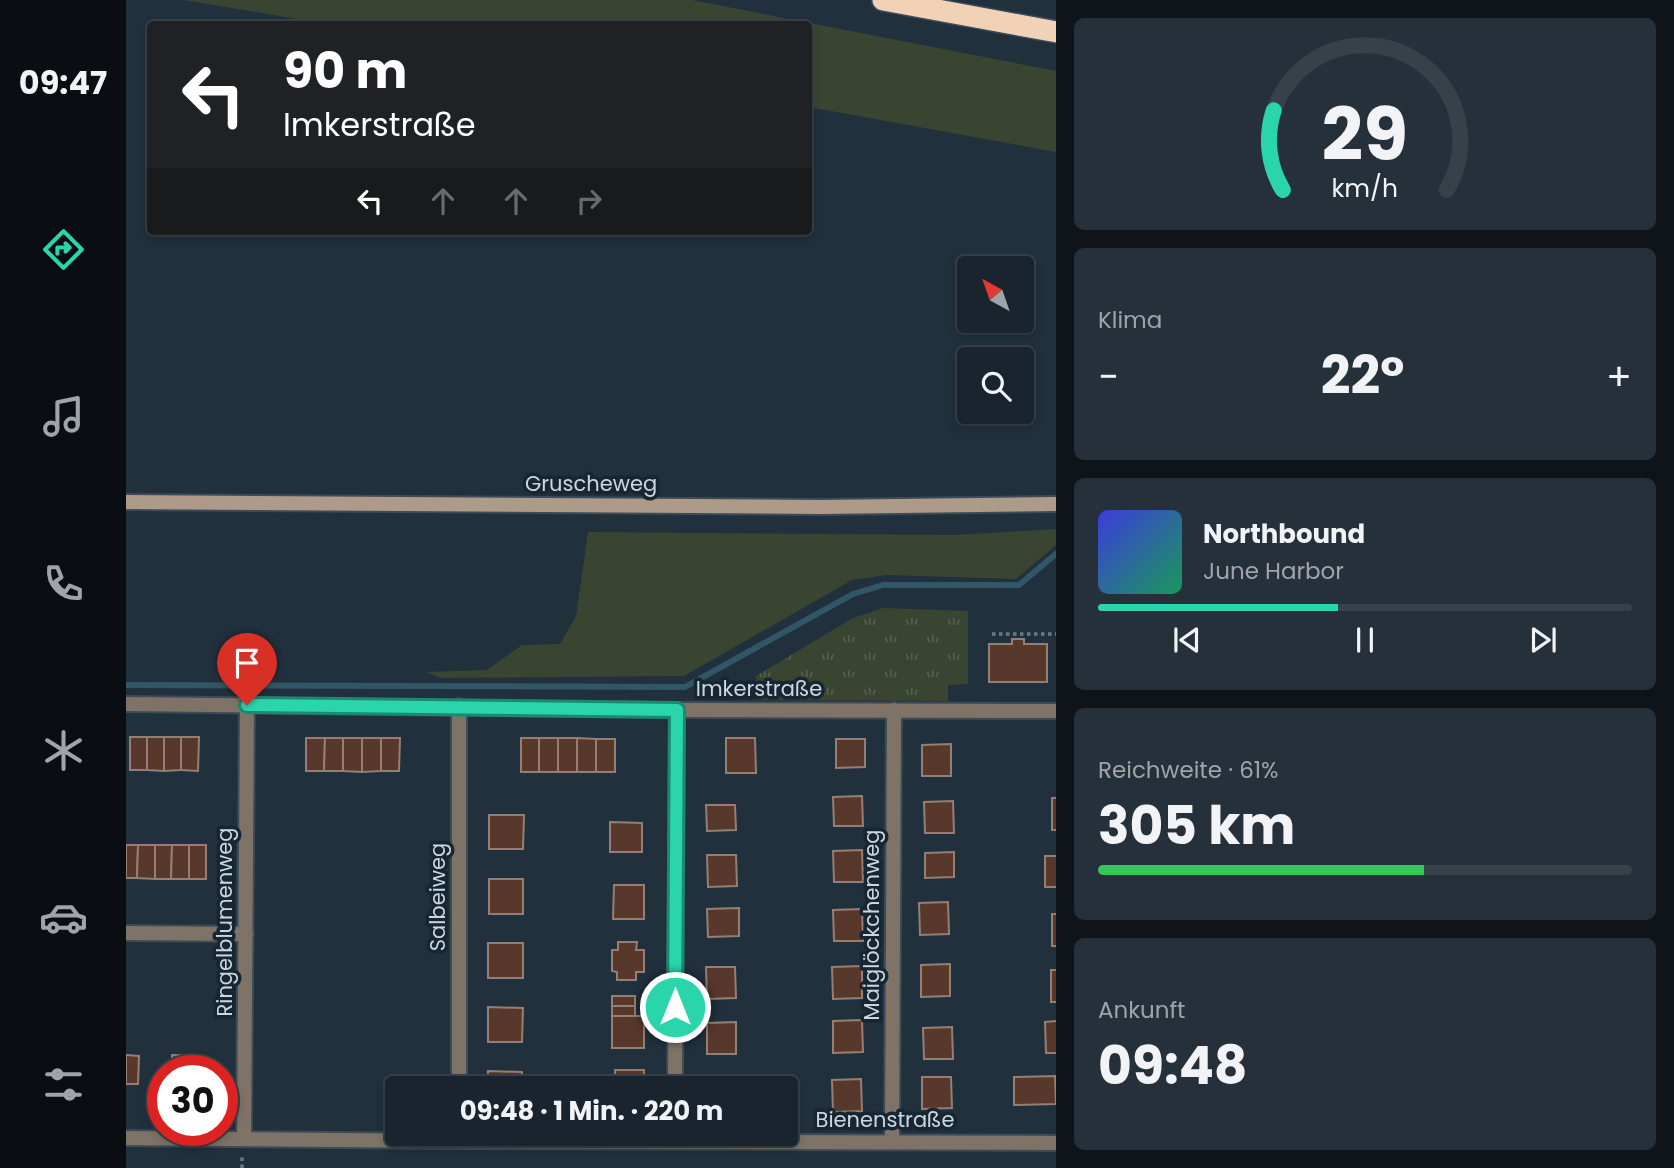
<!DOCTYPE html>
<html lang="de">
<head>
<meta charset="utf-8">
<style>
  :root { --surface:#19242e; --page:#26303a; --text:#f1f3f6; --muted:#9fa4aa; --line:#37414a; --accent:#2ad5ac }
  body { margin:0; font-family:Poppins,sans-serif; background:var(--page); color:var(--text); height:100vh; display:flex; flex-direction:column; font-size:26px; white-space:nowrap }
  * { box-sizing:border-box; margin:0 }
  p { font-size:23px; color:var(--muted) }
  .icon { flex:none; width:38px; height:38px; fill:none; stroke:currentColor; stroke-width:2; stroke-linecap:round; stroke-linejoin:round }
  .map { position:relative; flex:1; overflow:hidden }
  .side { display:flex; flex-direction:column; gap:18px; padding:18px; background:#0e1419; width:618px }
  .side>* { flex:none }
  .guide { position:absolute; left:21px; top:21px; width:665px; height:214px; border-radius:7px; box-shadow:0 4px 10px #0003,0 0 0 2px var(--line); background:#202124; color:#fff; overflow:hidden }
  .needle { width:46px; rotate:320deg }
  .tools { position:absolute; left:831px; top:256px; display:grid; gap:14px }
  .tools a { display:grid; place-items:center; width:77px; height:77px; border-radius:7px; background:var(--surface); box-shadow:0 4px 10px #0003,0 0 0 2px var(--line); font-size:35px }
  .speed { position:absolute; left:21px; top:1055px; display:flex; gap:14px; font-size:35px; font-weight:700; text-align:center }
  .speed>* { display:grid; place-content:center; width:91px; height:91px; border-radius:50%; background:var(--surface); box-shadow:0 4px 10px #0003,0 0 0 2px var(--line); line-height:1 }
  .speed .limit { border:10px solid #d22; background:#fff; color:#111 }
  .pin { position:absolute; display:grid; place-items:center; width:60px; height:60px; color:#fff; margin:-72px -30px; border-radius:50% 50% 50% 0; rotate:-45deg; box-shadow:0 0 7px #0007 }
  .pin .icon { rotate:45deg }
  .me { position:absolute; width:77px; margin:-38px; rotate:0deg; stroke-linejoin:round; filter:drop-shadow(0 0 5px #0008) }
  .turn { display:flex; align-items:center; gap:24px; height:147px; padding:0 21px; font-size:32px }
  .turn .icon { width:91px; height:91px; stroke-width:2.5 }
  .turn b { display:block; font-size:49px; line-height:60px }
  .lanes { display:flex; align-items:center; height:66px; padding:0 21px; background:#0003; justify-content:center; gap:35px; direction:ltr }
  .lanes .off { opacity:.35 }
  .big { font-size:52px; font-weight:700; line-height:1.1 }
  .side .card { flex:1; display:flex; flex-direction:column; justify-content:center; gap:10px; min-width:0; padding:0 24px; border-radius:10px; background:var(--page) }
  .side .dial { align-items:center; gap:0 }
  .dial svg { height:182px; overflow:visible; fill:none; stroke:var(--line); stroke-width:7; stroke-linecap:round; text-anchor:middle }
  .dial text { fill:var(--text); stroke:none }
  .song { display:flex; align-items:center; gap:21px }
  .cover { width:84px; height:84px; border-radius:10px; background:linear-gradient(135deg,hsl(240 70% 55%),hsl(150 70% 35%)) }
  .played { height:7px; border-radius:4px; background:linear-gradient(90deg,var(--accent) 45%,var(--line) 45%) }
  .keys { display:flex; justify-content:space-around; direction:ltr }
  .heat { display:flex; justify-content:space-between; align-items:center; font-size:38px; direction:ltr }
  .charge { height:10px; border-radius:5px; background:linear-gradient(90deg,#34c759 61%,var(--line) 0) }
  .trip { position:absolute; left:259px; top:1076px; width:413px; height:70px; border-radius:7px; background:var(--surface); box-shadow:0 4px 10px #0003,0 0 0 2px var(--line); font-weight:700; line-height:70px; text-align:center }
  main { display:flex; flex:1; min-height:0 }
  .tabs { display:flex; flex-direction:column; width:126px; justify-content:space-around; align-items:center; background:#0a0e12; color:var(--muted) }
  .tabs .icon { width:49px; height:49px }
  .tabs .selected { color:var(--accent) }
  .tabs b { font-size:32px; color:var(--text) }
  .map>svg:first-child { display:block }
  .grass { fill:#394530 }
  .park { fill:url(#park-tufts) }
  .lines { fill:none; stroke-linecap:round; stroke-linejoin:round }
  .stream { stroke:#315767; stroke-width:6 }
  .building { fill:#57382b; stroke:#957f75; stroke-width:2 }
  .street-casing { stroke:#3c4b57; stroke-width:18 }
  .secondary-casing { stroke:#3c4b57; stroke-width:18 }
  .highway-casing { stroke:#3c4b57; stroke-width:24 }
  .path { stroke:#6c7984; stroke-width:3.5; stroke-dasharray:3.5 3.5; stroke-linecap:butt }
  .street { stroke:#7f7368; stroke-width:14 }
  .secondary { stroke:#ad9a88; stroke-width:14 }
  .highway { stroke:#f1d2b7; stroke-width:21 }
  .route-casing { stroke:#1b8a70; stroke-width:18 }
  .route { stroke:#2ad5ac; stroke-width:12 }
  .labels { text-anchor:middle; stroke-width:7; stroke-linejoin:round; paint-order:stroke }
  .street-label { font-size:21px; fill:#ccd6de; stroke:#172633 }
</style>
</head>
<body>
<main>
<nav class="tabs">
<b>09:47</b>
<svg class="icon selected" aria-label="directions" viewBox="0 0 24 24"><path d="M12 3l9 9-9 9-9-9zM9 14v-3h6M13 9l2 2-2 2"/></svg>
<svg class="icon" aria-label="music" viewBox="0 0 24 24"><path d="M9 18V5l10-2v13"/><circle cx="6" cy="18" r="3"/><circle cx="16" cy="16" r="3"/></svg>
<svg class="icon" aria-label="phone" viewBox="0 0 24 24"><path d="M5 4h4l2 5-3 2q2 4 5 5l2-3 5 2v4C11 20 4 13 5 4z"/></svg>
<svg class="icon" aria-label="climate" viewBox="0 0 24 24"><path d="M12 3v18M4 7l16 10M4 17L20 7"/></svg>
<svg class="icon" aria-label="car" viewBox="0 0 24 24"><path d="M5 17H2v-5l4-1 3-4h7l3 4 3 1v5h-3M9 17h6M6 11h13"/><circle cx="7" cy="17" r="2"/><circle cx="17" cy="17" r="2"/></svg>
<svg class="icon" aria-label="filters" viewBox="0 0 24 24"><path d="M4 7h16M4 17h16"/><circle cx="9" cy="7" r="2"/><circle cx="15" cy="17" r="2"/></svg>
</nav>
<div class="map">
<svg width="931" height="1168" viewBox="0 0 931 1168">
  <defs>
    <pattern id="park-tufts" width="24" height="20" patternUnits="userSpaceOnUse" patternTransform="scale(1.75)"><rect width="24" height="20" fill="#394530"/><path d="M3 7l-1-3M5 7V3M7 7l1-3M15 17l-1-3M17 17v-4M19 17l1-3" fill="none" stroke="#545f4e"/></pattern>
  </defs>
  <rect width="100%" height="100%" fill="#21303d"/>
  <g class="grass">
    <polygon points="58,0 566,0 930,71 930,152 683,107 682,24 201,24"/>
    <polygon points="930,529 930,545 890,579 761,575 726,580 558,676 314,678 301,672 361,670 396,645 434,644 450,616 462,532 829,535"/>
  </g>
  <polygon class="park" points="757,608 842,611 842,684 822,685 822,701 630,700 630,676 727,618"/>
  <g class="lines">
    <polyline class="stream" points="0,685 559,687 727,594 757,585 893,585 931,553"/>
  </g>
  <g class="building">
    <polygon points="886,639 898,639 898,644 921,644 921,682 863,682 863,644 886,644"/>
    <rect x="4" y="737" width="17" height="33"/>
    <polygon points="21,737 38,737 38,771 21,770"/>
    <polygon points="38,737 55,737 55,770 38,771"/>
    <polygon points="55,737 73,737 72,771 55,770"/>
    <polygon points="180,738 199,738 198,771 180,771"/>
    <polygon points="199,738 217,738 217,771 198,771"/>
    <polygon points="217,738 236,738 236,772 217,771"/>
    <polygon points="236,738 255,738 255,771 236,772"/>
    <polygon points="255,738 274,738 273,771 255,771"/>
    <rect x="395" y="738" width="18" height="34"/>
    <rect x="413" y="738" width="19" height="34"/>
    <rect x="432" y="738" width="19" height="34"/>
    <polygon points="451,738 470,739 470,772 451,772"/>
    <polygon points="600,738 629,738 630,773 600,773"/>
    <rect x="470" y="739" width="19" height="33"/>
    <polygon points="710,739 739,739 739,767 710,768"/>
    <polygon points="825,744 825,776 796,776 796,745"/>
    <polygon points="736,796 737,826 708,826 707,797"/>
    <rect x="926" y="798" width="5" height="32"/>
    <polygon points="827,801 828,833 799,833 798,802"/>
    <polygon points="580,805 609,805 610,830 581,831"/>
    <polygon points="363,815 398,815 397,849 363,849"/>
    <polygon points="484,822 516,823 516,852 484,852"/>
    <polygon points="0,845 12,845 11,878 0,878"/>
    <polygon points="12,845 29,845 29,879 11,878"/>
    <polygon points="29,845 46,845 45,879 29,879"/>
    <polygon points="46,845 63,845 63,879 45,879"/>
    <rect x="63" y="845" width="17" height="34"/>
    <polygon points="736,850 737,882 708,882 707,851"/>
    <polygon points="828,852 828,877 799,878 799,853"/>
    <polygon points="581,855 610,855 611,886 582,887"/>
    <rect x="919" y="856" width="12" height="31"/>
    <rect x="363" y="879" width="34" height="35"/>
    <polygon points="488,885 518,885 518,919 487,919"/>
    <polygon points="822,902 823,934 794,935 793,903"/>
    <polygon points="613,908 613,936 582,937 581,909"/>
    <polygon points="736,909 737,941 708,941 707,910"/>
    <rect x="926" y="914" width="5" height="32"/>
    <polygon points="492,942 511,942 510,950 518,950 518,972 510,972 510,980 491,980 491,972 486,971 486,950 492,950"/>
    <rect x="362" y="943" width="35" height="35"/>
    <polygon points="824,964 824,996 795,997 795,965"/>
    <polygon points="736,966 736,998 707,999 706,967"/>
    <polygon points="580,967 609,967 610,998 581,999"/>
    <rect x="925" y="970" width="6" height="32"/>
    <rect x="486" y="996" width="23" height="10"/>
    <rect x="486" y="1006" width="23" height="10"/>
    <polygon points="362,1007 397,1008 396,1042 362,1042"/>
    <rect x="486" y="1016" width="32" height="32"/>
    <polygon points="736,1020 737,1052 707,1053 707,1021"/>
    <polygon points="931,1021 931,1053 920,1053 919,1022"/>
    <polygon points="610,1022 610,1054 581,1054 581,1023"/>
    <polygon points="826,1027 827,1059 798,1059 797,1028"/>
    <polygon points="0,1055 13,1056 12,1084 0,1084"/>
    <polygon points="46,1055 75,1056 75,1071 46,1071"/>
    <rect x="489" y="1070" width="29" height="18"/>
    <polygon points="362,1071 396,1072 396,1088 362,1088"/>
    <polygon points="610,1076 611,1088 582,1088 581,1077"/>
    <polygon points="929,1076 930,1104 888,1105 888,1077"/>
    <polygon points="796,1077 825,1077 826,1108 796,1109"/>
    <polygon points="735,1079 736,1111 707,1112 706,1080"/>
  </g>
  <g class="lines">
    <defs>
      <g id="street">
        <polyline points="0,704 551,710 931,711"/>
        <polyline points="0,933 120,934"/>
        <polyline points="333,1088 333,706"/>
        <polyline points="549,1088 551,710"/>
        <polyline points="0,1138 321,1141 931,1143"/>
        <polyline points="118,1139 121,705"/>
        <polyline points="766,1141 768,710"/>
      </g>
      <polyline id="secondary" points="0,502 694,507 931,504"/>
      <polyline id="highway" points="757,0 931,32"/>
    </defs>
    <use href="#street" class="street-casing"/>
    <use href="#secondary" class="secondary-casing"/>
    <use href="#highway" class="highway-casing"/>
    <g class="path">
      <polyline points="866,634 931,634"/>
      <polyline points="116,1168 116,1155"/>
    </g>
    <use href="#street" class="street"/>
    <use href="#secondary" class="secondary"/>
    <use href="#highway" class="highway"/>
  </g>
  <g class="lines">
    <defs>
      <polyline id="route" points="121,705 551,710 549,1007"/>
    </defs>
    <use href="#route" class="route-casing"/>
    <use href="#route" class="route"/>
  </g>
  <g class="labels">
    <g class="street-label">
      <text x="465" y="491">Gruscheweg</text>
      <text x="633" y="696">Imkerstraße</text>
      <text transform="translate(312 897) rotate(-90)" y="7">Salbeiweg</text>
      <text transform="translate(99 922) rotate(-90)" y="7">Ringelblumenweg</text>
      <text transform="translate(746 925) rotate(-90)" y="7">Maiglöckchenweg</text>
      <text x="759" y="1127">Bienenstraße</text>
    </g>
  </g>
</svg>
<div class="tools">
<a><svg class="needle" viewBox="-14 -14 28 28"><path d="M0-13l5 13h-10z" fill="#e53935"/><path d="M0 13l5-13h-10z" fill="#9fa4aa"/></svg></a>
<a><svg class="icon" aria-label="search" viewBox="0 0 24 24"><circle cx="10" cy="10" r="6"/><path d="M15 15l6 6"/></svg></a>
</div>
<div class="speed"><div class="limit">30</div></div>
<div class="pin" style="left:121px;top:705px;background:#d93025"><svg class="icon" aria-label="arrive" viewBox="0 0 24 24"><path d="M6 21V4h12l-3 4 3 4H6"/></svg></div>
<svg class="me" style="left:549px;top:1007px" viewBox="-20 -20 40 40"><circle r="17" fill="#2ad5ac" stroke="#fff" stroke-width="3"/><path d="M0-11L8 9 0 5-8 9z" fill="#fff"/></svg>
<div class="trip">09:48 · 1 Min. · 220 m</div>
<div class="guide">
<div class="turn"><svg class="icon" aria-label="left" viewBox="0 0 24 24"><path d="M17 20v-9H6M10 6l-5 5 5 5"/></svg><div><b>90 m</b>Imkerstraße</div></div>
<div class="lanes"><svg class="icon" aria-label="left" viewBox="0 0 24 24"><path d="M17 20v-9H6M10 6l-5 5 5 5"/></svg><svg class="icon off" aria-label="ahead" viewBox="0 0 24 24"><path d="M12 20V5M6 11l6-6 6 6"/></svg><svg class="icon off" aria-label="ahead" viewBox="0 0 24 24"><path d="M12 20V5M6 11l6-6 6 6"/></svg><svg class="icon off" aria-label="right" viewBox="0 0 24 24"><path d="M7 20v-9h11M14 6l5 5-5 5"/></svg></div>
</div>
</div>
<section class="side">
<div class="card dial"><svg viewBox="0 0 100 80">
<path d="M14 69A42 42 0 1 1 86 69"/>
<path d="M14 69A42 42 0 0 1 10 34" stroke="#2ad5ac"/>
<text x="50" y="56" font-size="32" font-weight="700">29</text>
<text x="50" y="72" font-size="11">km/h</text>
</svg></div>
<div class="card"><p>Klima</p>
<div class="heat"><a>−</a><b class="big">22°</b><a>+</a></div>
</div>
<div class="card">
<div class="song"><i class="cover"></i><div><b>Northbound</b><p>June Harbor</p></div></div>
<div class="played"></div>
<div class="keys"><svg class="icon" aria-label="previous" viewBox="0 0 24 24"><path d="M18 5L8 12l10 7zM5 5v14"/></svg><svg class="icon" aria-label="pause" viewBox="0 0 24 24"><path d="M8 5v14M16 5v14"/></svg><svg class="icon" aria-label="next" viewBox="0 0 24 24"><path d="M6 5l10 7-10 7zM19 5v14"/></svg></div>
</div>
<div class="card"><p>Reichweite · 61%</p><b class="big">305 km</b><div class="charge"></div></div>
<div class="card"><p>Ankunft</p><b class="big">09:48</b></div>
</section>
</main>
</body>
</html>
